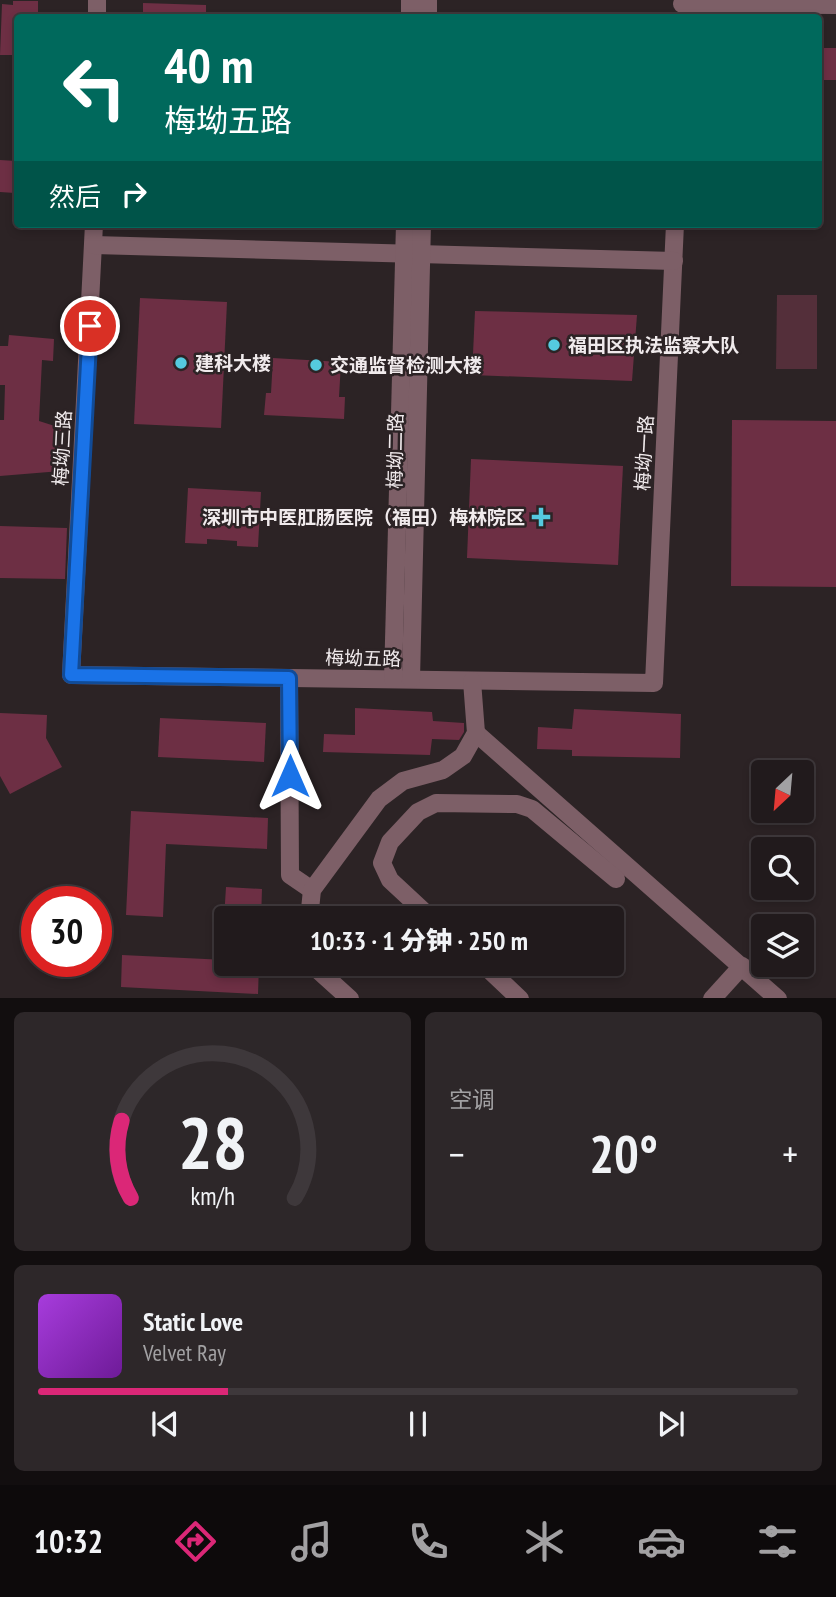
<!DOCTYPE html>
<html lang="zh">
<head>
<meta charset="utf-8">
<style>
  :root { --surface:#211a1c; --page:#2d2729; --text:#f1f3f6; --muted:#a2a1a3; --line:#3e383b; --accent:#db2777 }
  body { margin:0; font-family:"PT Sans Narrow","Noto Sans SC",sans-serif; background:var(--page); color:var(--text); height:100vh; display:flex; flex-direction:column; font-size:26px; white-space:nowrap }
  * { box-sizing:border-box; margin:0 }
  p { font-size:23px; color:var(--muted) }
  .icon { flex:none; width:38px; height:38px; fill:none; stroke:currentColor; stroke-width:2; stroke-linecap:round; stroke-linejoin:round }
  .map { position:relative; height:998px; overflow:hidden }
  .details { display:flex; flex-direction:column; gap:14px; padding:14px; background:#120e0f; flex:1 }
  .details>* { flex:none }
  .guide { position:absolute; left:14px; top:14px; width:808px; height:214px; border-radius:7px; box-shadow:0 4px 10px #0003,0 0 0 2px var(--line); background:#00695c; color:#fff; overflow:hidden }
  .needle { width:46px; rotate:206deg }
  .tools { position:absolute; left:751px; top:760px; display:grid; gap:14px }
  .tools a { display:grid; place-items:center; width:63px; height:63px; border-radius:7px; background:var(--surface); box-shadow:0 4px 10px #0003,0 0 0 2px var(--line); font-size:35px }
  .speed { position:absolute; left:21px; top:886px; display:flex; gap:14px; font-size:35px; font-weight:700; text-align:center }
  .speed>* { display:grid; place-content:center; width:91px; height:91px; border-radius:50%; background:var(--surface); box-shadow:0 4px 10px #0003,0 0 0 2px var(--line); line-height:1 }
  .speed .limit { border:10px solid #d22; background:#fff; color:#111 }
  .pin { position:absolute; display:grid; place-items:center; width:60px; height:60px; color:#fff; margin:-30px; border:4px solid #fff; border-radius:50%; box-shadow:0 2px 7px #0007 }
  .me { position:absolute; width:77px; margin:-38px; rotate:0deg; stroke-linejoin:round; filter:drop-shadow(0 0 5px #0008) }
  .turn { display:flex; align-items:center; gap:24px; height:147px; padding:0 35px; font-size:32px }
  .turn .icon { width:91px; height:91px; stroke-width:2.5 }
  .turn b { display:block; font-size:49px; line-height:60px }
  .then { display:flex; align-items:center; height:66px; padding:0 35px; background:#0003; gap:14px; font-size:26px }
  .big { font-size:52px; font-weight:800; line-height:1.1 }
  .details .widget { flex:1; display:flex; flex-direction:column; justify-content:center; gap:10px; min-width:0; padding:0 24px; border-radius:10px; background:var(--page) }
  .details .dial { align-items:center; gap:0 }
  .dial svg { height:182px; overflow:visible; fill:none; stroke:var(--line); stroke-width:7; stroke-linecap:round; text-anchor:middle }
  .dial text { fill:var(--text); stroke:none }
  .song { display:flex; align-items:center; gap:21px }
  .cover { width:84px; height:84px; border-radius:10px; background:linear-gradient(135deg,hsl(280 70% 55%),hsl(280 70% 35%)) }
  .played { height:7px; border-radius:4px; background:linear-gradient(90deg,var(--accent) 25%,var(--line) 25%) }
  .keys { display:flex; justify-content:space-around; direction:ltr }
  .heat { display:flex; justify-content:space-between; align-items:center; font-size:38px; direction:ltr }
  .details .tiles { flex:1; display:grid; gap:14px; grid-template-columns:1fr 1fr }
  .widget:last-child { grid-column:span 2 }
  .trip { position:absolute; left:214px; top:906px; width:410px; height:70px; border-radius:7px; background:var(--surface); box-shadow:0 4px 10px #0003,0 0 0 2px var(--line); font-weight:800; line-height:70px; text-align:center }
  .menu { display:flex; height:112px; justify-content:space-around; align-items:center; background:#0d0a0b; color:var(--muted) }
  .menu .icon { width:49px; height:49px }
  .menu .selected { color:var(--accent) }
  .menu b { font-size:32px; color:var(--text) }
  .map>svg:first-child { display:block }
  .green { fill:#542f3a }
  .building { fill:#6d2f44 }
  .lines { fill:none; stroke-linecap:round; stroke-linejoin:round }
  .minor { stroke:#7d5f67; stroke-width:18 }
  .route-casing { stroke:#114b97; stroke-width:18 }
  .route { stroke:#1a73e8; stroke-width:12 }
  .poi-dot { fill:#55cadf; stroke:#2c2325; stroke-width:2.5 }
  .labels { text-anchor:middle; stroke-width:5; stroke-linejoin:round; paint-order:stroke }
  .poi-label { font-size:19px; font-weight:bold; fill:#f0eaec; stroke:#2c2325; text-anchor:start }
  .street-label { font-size:19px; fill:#f0eaec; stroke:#2c2325 }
</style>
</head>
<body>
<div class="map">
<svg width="836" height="999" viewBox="0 0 836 999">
  <rect width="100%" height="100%" fill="#2c2325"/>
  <polygon class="green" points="777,295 817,295 817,369 776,369"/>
  <g class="building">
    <polygon points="13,1 38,1 38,18 18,18 18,55 0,55 2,4 13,5"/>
    <polygon points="143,3 206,5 206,18 143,18"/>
    <rect x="819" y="48" width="17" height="32"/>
    <polygon points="0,160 16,161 15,193 0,192"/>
    <polygon points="140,298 227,302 221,428 134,424"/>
    <polygon points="475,311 637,315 632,381 472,375"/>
    <polygon points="9,335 54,339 53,361 42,360 39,421 61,428 61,471 0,476 0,420 4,420 5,385 0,385 0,346 8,346"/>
    <polygon points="273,358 341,362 339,397 345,397 344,419 264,415 266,393 271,393"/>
    <polygon points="732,420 836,421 836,587 731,586"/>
    <polygon points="471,459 623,466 618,565 467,558"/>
    <polygon points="188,488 261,492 258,547 237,546 237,541 207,539 207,544 185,543"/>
    <polygon points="0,526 67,528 65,579 0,578"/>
    <polygon points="355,708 432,712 433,721 464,723 464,732 459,740 432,739 430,755 323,752 324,734 355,735"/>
    <polygon points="574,709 681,714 680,758 572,756 572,750 537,749 538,727 572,729"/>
    <polygon points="0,713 47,715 46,738 62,767 10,794 0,776"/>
    <polygon points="160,718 266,723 264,762 158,757"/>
    <polygon points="131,811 268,818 267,849 166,844 163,917 126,915"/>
    <polygon points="226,887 262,889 261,919 224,919"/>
    <polygon points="122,955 226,960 226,964 259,964 258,994 121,987"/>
  </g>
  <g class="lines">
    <g class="minor">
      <polyline points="682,4 836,5"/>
      <polyline points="97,18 97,0"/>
      <polyline points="410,18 410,0"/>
      <polyline points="428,18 428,0"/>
      <polyline points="94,224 71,675 654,683 675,224"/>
      <polyline points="94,245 674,261"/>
      <polyline points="289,678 290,875 312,890"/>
      <polyline points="393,679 405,224"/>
      <polyline points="411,679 422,224"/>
      <polyline points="476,733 778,999"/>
      <polyline points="309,919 312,890 379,799 403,781 443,770 463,756 476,733 472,681"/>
      <polyline points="432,919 390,880 382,863 390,842 418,812 436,803 517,804 532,809 616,879"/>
      <polyline points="317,964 318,970 350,999"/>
      <polyline points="483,964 520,999"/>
      <polyline points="712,999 742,966"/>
    </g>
  </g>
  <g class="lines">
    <defs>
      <polyline id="route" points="90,326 71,675 289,678 290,776"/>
    </defs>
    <use href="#route" class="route-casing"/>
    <use href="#route" class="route"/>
  </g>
  <g class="poi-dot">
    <circle cx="554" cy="345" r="7"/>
    <circle cx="181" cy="363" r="7"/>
    <circle cx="316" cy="365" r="7"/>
    <path d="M537.5 506.5h7v7h7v7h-7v7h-7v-7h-7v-7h7z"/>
  </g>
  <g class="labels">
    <g class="poi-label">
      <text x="568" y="352">福田区执法监察大队</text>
      <text x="195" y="370">建科大楼</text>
      <text x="330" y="372">交通监督检测大楼</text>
      <text x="525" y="524" text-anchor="end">深圳市中医肛肠医院（福田）梅林院区</text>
    </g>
    <g class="street-label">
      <text transform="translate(62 448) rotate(-87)" y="7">梅坳三路</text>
      <text transform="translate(395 451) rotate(-89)" y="7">梅坳二路</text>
      <text transform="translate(644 453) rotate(-87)" y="7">梅坳一路</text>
      <text transform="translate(363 658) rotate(1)" y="7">梅坳五路</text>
    </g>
  </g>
</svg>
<div class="tools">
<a><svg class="needle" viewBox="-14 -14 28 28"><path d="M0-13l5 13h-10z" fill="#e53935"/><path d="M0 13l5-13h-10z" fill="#a2a1a3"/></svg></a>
<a><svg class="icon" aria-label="search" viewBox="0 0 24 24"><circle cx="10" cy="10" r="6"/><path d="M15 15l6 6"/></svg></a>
<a><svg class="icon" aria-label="layers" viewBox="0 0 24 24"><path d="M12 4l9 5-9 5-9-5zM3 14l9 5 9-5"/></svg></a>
</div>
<div class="speed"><div class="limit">30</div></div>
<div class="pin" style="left:90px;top:326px;background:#d93025"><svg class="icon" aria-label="arrive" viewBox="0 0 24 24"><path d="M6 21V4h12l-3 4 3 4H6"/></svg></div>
<svg class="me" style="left:290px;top:776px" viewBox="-20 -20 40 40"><path d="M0-17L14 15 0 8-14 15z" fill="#1a73e8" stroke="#fff" stroke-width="4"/></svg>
<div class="trip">10:33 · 1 分钟 · 250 m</div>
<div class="guide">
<div class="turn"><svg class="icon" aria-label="left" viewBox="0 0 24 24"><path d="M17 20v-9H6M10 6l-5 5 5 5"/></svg><div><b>40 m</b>梅坳五路</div></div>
<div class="then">然后<svg class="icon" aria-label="right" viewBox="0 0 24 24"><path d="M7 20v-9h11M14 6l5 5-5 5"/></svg></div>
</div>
</div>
<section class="details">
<div class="tiles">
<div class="widget dial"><svg viewBox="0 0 100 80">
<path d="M14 69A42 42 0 1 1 86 69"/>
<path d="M14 69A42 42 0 0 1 10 35" stroke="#db2777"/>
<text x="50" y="56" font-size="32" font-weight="700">28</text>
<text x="50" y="72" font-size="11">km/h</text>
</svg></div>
<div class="widget"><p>空调</p>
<div class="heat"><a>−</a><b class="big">20°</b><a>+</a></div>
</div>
<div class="widget">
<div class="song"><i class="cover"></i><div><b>Static Love</b><p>Velvet Ray</p></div></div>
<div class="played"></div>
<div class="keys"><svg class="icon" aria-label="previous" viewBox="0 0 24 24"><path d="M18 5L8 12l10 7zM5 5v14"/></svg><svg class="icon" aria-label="pause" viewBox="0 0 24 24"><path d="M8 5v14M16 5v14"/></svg><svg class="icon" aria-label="next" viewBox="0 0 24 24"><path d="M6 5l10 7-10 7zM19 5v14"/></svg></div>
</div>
</div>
</section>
<nav class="menu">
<b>10:32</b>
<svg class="icon selected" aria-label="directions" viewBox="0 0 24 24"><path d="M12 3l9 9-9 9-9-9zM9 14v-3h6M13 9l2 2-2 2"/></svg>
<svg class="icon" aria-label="music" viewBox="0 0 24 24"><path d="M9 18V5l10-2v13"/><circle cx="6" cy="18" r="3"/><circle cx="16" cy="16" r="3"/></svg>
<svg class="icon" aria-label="phone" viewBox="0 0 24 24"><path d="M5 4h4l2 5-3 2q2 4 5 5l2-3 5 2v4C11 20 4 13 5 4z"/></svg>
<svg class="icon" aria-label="climate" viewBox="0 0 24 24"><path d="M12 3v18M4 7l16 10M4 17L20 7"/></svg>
<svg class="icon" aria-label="car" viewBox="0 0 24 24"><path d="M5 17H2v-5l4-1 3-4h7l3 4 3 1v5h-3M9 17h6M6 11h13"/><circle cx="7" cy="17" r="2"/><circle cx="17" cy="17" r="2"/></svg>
<svg class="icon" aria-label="filters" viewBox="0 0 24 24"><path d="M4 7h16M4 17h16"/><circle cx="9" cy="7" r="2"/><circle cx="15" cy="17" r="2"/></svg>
</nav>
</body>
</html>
